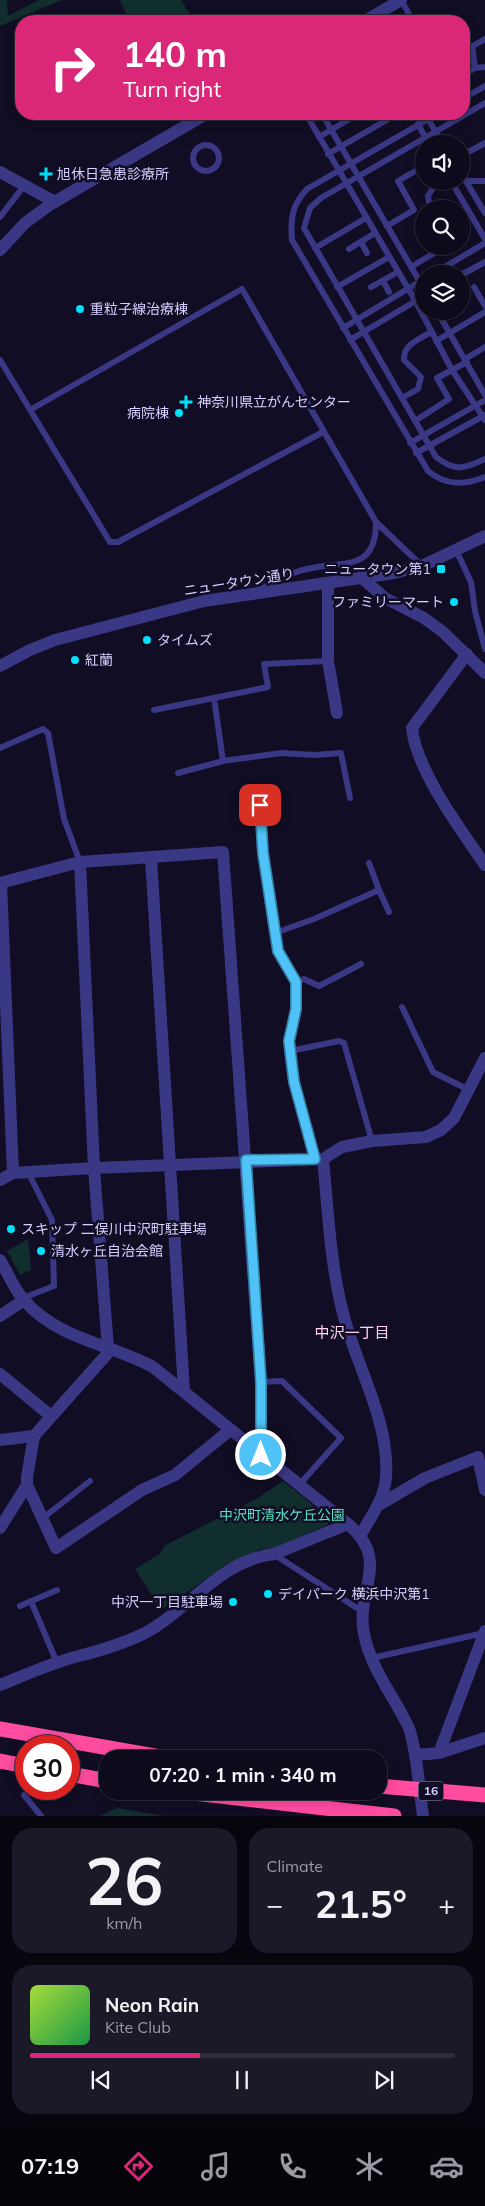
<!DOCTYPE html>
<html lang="en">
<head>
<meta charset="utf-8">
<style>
  :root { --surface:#0d0a1b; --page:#1b1828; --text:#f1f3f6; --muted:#9a9aa3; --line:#2d2b3a; --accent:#db2777 }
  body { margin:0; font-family:Mulish,"Noto Sans JP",sans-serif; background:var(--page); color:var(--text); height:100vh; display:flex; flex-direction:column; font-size:19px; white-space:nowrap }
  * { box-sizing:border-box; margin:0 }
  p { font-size:16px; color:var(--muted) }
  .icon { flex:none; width:28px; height:28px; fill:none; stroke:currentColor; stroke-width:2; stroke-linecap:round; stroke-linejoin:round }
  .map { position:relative; height:1816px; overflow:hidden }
  .panel { display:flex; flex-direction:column; gap:12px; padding:12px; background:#07060f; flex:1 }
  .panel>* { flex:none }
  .top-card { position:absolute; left:15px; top:15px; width:455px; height:105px; border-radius:20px; box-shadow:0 2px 12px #0003,0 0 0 1px var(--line); background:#db2777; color:#fff; overflow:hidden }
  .tools { position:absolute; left:415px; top:135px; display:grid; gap:10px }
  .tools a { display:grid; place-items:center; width:55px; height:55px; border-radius:50%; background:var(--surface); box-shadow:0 2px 12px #0003,0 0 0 1px var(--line); font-size:25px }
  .speed { position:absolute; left:15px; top:1735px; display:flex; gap:10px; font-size:25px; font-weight:700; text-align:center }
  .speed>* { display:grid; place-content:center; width:65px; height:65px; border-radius:50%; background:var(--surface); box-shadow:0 2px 12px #0003,0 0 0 1px var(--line); line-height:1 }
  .speed .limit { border:8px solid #d22; background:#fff; color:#111 }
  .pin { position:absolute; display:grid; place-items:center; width:42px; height:42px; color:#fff; margin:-21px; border-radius:10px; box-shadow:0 2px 8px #0006 }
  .me { position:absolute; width:55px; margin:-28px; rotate:0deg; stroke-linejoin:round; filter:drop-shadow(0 0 4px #0008) }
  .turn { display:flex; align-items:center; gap:18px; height:105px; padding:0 25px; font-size:22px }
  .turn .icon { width:65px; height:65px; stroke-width:2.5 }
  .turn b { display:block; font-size:35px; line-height:42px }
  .big { font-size:38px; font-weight:700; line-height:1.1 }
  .panel .card { flex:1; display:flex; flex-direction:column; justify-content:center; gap:8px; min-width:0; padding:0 18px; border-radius:20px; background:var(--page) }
  .panel .dial { align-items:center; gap:0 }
  .dial b { font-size:65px; line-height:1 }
  .song { display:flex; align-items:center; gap:15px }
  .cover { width:60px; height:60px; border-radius:8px; background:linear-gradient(135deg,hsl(80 70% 55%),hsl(140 70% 35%)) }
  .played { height:5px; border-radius:2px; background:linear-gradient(90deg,var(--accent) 40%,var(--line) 40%) }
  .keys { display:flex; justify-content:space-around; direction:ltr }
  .heat { display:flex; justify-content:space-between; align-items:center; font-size:28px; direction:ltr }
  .panel .tiles { flex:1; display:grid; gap:12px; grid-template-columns:1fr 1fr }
  .card:last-child { grid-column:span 2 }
  .trip { position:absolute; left:99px; top:1750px; width:288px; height:50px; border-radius:20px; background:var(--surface); box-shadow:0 2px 12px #0003,0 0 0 1px var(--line); font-weight:700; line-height:50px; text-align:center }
  .dock { display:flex; height:80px; justify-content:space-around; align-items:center; background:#05040b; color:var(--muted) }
  .dock .icon { width:35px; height:35px }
  .dock .selected { color:var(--accent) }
  .dock b { font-size:22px; color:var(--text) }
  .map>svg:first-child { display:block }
  .green { fill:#102e2d }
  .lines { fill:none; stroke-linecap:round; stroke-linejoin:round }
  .service { stroke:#3a3784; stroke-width:6 }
  .minor { stroke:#3a3784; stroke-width:12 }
  .tertiary { stroke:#3a3784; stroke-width:12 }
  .motorway { stroke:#ff4ba0; stroke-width:15 }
  .route-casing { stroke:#337fa1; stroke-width:12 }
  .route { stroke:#4fc3f7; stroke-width:9 }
  .poi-dot { fill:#00e0fb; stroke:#110d24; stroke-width:2 }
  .labels { text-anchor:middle; stroke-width:5; stroke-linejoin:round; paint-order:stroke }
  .shield { fill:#110d24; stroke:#9b96bd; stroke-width:1 }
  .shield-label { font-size:12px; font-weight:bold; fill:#d6d0ff }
  .poi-label { font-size:14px; fill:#d6d0ff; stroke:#110d24; text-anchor:start }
  .street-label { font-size:14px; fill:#d6d0ff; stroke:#110d24 }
  .park-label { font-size:14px; fill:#58e3c2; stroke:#110d24 }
  .neighbourhood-label { font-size:15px; fill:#ffd2ee; stroke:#110d24 }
</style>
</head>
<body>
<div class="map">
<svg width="485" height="1816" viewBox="0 0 485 1816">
  <rect width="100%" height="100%" fill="#110d24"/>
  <g class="green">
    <polygon points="0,0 7,0 8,16 39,0 62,0 0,26"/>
    <polygon points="120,0 181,0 194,21 129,21"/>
    <polygon points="28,1239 31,1270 20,1275 7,1251"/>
    <polygon points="283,1481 334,1522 275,1548 261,1549 227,1564 161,1610 135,1569 160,1554 164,1546 256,1499"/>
    <polygon points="117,1808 164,1816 100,1816"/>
  </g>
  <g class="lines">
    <g class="service">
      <polyline points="401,0 413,21"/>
      <polyline points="472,46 475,68"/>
      <polyline points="464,51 485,39"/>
      <polyline points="464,74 475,68 485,67"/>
      <polyline points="464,98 485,86"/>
      <path d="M 485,103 L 321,198 L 310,208 L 304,228 L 436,457 C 455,472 464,469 485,459"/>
      <polyline points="306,114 416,302 452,370 485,420"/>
      <polyline points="322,114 424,289"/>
      <path d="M 437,114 L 307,189 C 292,205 290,219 292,240 L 428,471 C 446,486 464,485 485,477"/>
      <polyline points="428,119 443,144"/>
      <polyline points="418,124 429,144"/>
      <polyline points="319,137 358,114"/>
      <circle cx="206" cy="158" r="13"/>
      <polyline points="328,154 397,114"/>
      <polyline points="461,156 485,143"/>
      <polyline points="461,173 485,213"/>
      <polyline points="451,181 485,239"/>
      <polyline points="466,181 485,181"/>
      <polyline points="430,209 428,196 433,188 444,181"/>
      <polyline points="0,217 24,186"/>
      <polyline points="387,226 414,210 398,181 424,166"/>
      <polyline points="361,242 367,253"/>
      <polyline points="315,248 366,218"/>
      <polyline points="349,249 375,233"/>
      <polyline points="411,267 446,246"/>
      <polyline points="433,274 485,243"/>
      <polyline points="461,275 485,262"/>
      <polyline points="383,281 389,292"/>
      <polyline points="337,287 389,257"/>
      <polyline points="371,287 398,272"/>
      <polyline points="474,287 485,306"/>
      <polyline points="437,311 485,395"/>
      <polyline points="343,328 424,279"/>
      <polyline points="350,340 424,296"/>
      <polyline points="436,341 485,312"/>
      <polyline points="465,359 485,347"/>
      <polyline points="0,360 110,542 118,542 323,432"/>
      <path d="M 402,398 L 418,389 L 421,377 L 404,360 C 403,344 419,340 431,332"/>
      <polyline points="30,410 242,289 376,522 421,565"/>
      <polyline points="415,421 449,399 437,378 467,362"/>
      <polyline points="410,443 485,400"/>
      <polyline points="416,453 485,415"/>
      <polyline points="456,550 471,582 475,611 485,649"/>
      <path d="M 261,589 C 277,580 293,571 312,568 C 347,561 376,570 376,522"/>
      <polyline points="328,661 264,664 268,687 214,698 223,761 281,753 314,755 341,753 350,798"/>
      <polyline points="154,710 214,698"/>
      <polyline points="0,748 43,729 48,733 64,819 80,862"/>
      <polyline points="178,773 223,761"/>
      <polyline points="369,863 379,890"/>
      <polyline points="275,933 314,919 379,890 389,912"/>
      <polyline points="296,982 304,979 319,986 361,964"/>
      <polyline points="402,1007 433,1072 467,1089"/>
      <polyline points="290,1051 339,1041 344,1043 372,1141"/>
      <polyline points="23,1298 54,1286 52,1220 28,1172"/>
      <polyline points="261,1382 282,1381 341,1438 299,1485"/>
      <polyline points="43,1518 90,1481"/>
      <polyline points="275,1555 363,1612"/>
      <polyline points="31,1601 57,1663"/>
      <polyline points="20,1606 57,1590"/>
      <polyline points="372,1658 484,1633"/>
      <polyline points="24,1795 41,1816"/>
    </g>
    <g class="minor">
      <polyline points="0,172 55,202"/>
      <polyline points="363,579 385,598 424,618 443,632 485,673"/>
      <polyline points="328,583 328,661 337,713"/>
      <path d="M 467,654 L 412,728 C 416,770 461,830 485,865"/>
      <polyline points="260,805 263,853 278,951 296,982 296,1009 289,1041 294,1082 315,1159"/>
      <polyline points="151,858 184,1391"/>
      <polyline points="80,862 94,1168 108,1348 108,1353 34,1436 27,1477 27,1485 56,1548 142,1490 175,1475 230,1430"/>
      <polyline points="0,883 80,862 223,852 261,1382 261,1455"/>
      <polyline points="1,883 13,1173"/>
      <path d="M 323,1159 C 328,1209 330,1263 343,1313 C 356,1366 390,1421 386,1477 C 385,1498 370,1518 360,1536"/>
      <polyline points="0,1180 13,1173 94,1168 323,1159 342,1147 372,1141 426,1137 441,1130 454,1118 485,1058"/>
      <polyline points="0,1316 24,1300"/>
      <polyline points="0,1374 51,1416"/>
      <polyline points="0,1440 34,1436"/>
      <polyline points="377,1506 425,1478 478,1457 485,1490"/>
      <polyline points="0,1528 27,1485"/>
      <path d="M 0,1685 C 25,1675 49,1664 75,1657 C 99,1651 120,1645 143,1634 C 188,1611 220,1560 274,1554 L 348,1524"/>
      <polyline points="439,1753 485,1738"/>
      <polyline points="415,1755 439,1753 485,1631"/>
    </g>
    <g class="tertiary">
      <polyline points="365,21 401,0"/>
      <polyline points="0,250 25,223 51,204 206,114"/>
      <polyline points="0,666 30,650 55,640 204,601 394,573 422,566 485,536"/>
      <path d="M 0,1260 C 8,1273 14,1289 24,1300 C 57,1339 111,1344 153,1367 L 348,1524 C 392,1561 355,1590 364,1634 C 371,1669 393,1695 408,1726 C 416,1743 420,1795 423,1816"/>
    </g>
    <g class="motorway">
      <polyline points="0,1729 172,1759"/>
      <polyline points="0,1761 26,1766"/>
      <polyline points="69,1774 108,1781"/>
      <polyline points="378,1786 485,1795"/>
      <polyline points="176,1791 394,1816"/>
    </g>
  </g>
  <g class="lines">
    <defs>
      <polyline id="route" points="260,805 263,853 278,951 296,982 296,1009 289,1041 294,1082 315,1159 246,1160 261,1382 261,1455"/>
    </defs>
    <use href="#route" class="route-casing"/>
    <use href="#route" class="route"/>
  </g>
  <g class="poi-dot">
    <path d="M43.5 166.5h5v5h5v5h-5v5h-5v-5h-5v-5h5z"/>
    <circle cx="80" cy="309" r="5"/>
    <path d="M183.5 394.5h5v5h5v5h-5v5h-5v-5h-5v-5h5z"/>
    <circle cx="179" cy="413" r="5"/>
    <rect x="436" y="564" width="10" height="10" rx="2.5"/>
    <circle cx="454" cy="602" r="5"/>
    <circle cx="147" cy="640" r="5"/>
    <circle cx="75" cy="660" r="5"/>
    <circle cx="11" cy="1229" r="5"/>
    <circle cx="41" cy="1251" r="5"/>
    <circle cx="268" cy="1594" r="5"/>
    <circle cx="233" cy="1602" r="5"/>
  </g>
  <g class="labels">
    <rect class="shield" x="418.5" y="1781.5" width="25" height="19" rx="4"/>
    <g class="shield-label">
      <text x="431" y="1795">16</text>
    </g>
    <g class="poi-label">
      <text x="57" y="179">旭休日急患診療所</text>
      <text x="90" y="314">重粒子線治療棟</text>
      <text x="197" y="407">神奈川県立がんセンター</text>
      <text x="169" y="418" text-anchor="end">病院棟</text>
      <text x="431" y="574" text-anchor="end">ニュータウン第1</text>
      <text x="444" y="607" text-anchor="end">ファミリーマート</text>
      <text x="157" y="645">タイムズ</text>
      <text x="85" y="665">紅蘭</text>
      <text x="21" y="1234">スキップ 二俣川中沢町駐車場</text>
      <text x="51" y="1256">清水ヶ丘自治会館</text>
      <text x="278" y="1599">デイパーク 横浜中沢第1</text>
      <text x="223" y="1607" text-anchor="end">中沢一丁目駐車場</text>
    </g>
    <g class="street-label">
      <text transform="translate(239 582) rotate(-9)" y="5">ニュータウン通り</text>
    </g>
    <g class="park-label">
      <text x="282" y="1520">中沢町清水ケ丘公園</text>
    </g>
    <g class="neighbourhood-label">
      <text x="352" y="1338">中沢一丁目</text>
    </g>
  </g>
</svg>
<div class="tools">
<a><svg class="icon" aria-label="sound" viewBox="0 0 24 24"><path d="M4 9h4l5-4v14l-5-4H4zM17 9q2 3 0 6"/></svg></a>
<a><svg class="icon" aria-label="search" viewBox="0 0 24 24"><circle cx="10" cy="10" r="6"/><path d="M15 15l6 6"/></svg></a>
<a><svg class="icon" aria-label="layers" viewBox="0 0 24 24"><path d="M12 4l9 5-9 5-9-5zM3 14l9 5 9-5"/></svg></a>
</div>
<div class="speed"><div class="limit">30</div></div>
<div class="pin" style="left:260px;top:805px;background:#d93025"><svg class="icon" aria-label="arrive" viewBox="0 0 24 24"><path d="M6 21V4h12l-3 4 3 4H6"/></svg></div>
<svg class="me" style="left:261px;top:1455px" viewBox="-20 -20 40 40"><circle r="17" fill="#4fc3f7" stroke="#fff" stroke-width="3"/><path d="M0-11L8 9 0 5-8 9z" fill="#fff"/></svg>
<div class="trip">07:20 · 1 min · 340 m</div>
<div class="top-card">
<div class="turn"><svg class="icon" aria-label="right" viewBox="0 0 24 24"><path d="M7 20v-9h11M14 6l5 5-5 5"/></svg><div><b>140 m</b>Turn right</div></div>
</div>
</div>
<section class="panel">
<div class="tiles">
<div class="card dial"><b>26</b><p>km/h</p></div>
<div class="card"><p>Climate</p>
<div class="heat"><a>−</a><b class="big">21.5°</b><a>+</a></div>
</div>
<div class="card">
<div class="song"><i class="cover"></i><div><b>Neon Rain</b><p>Kite Club</p></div></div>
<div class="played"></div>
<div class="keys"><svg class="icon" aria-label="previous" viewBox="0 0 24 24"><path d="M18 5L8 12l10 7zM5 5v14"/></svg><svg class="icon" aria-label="pause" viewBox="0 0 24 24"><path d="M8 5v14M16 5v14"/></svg><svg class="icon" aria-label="next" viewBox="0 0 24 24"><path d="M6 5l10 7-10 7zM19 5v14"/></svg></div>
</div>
</div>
</section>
<nav class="dock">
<b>07:19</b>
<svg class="icon selected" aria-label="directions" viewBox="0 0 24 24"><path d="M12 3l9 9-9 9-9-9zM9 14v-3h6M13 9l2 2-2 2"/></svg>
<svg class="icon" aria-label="music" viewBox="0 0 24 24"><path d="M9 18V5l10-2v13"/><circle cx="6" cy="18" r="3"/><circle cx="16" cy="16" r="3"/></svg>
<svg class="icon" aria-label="phone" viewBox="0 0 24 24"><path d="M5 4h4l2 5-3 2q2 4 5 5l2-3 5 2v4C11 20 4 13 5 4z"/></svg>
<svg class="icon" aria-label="climate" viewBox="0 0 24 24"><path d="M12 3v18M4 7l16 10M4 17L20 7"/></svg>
<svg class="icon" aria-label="car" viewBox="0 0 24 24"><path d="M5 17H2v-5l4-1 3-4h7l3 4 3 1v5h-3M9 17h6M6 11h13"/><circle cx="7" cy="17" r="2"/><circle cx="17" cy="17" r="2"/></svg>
</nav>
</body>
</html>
